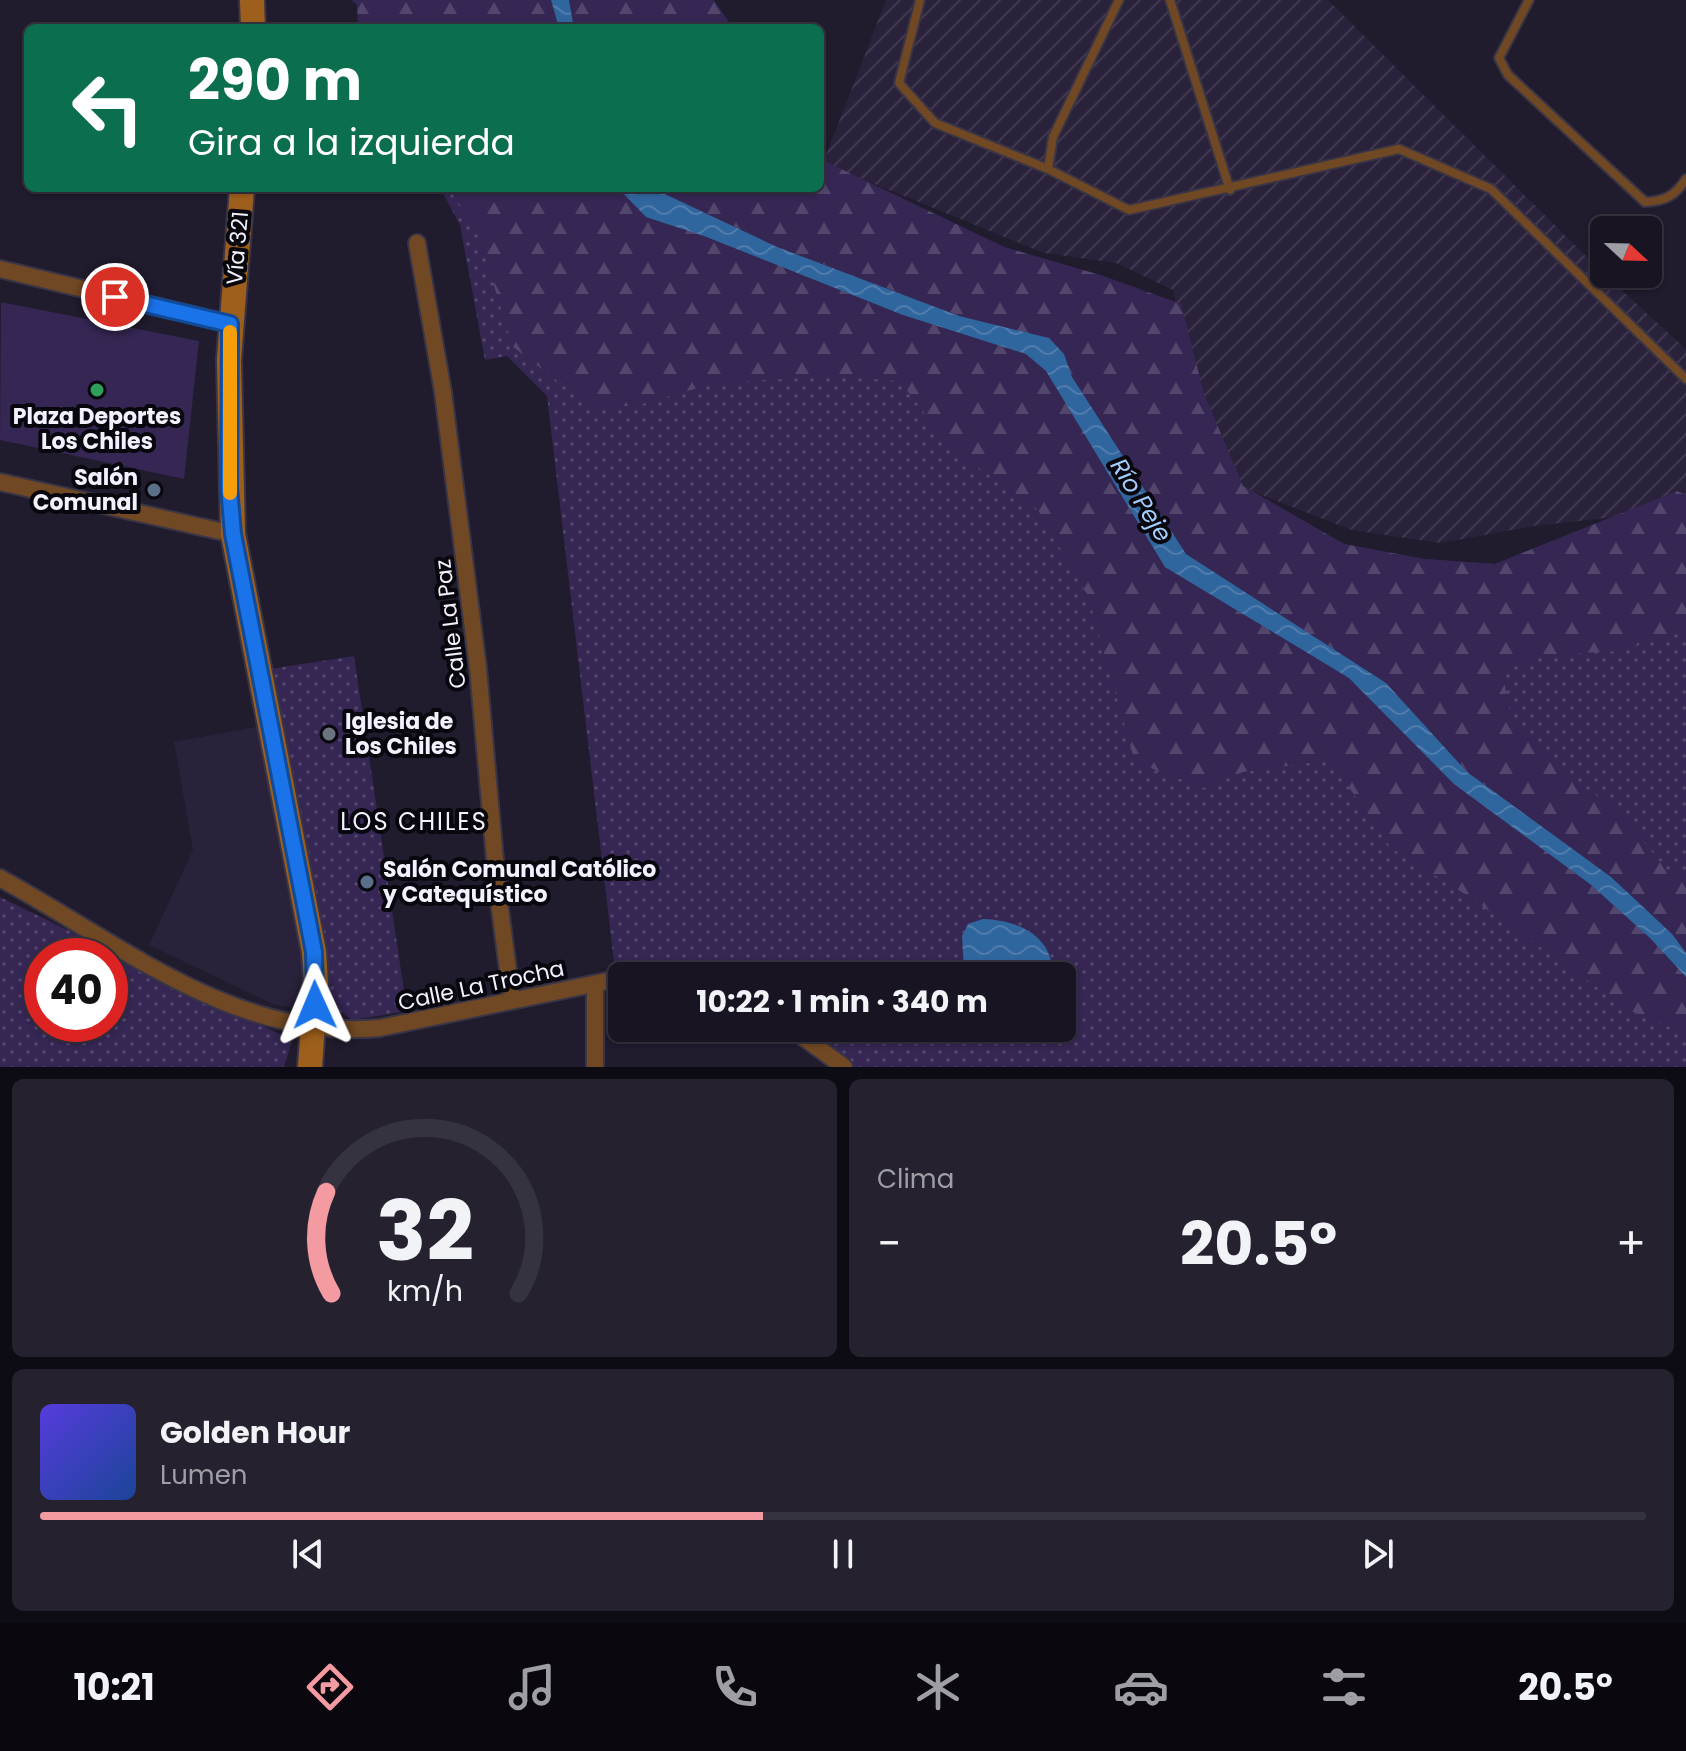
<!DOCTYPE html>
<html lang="es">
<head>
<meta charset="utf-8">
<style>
  :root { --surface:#181422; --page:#25212f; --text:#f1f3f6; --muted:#9f9ea5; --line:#363340; --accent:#f49aa1 }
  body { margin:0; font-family:Poppins,sans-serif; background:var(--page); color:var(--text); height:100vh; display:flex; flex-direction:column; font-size:30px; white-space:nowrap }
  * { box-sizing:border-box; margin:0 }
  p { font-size:26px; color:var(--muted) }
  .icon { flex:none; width:44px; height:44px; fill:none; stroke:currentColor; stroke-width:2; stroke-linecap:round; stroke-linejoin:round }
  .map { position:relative; height:1067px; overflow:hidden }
  .drawer { display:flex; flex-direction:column; gap:12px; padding:12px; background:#0d0b13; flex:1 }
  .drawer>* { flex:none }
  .guide { position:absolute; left:24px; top:24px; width:800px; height:168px; border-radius:12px; box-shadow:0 2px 6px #0004,0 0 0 2px var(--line); background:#0b6e4f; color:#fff; overflow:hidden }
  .needle { width:52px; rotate:112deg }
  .fabs { position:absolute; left:1590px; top:216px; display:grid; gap:16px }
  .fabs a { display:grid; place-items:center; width:72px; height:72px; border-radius:12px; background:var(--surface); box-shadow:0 2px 6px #0004,0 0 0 2px var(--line); font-size:40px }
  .speed { position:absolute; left:24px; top:938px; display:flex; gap:16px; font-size:40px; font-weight:700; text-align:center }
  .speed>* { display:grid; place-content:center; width:104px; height:104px; border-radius:50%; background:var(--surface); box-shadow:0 2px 6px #0004,0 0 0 2px var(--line); line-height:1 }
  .speed .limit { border:12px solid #d22; background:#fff; color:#111 }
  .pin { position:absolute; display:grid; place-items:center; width:68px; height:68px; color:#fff; margin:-34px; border:4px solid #fff; border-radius:50%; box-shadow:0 2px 8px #0007 }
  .me { position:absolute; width:88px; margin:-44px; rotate:359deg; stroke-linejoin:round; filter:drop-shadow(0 0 6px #0008) }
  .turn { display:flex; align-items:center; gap:28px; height:168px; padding:0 32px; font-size:36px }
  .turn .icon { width:104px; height:104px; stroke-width:2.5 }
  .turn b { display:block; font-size:56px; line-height:68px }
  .big { font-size:60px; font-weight:700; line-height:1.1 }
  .drawer .widget { flex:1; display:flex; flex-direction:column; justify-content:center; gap:12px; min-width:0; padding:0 28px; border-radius:12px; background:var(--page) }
  .drawer .dial { align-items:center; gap:0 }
  .dial svg { height:208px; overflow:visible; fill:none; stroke:var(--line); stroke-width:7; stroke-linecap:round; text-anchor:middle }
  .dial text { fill:var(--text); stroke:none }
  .song { display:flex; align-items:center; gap:24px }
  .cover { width:96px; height:96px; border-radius:12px; background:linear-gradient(135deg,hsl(250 70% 55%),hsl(220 70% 35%)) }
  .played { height:8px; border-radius:4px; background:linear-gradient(90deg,var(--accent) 45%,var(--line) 45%) }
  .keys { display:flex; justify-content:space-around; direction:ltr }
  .heat { display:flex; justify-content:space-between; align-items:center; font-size:44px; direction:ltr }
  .drawer .tiles { flex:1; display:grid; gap:12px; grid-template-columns:1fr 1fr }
  .widget:last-child { grid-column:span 2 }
  .trip { position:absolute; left:608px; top:962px; width:468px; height:80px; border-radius:12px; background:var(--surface); box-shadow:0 2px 6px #0004,0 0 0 2px var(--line); font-weight:700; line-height:80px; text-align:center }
  .tabs { display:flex; height:128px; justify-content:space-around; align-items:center; background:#0a080e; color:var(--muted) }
  .tabs .icon { width:56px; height:56px }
  .tabs .on { color:var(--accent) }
  .tabs b { font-size:36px; color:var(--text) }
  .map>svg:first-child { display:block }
  .industrial { fill:url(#industrial-furrows) }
  .built { fill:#2a223b }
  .grass { fill:url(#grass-dots); fill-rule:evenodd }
  .forest { fill:url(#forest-firs) }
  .pitch { fill:#352653 }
  .water { fill:url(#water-waves) }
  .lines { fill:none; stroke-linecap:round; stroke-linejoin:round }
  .lane-casing { stroke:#393546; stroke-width:12 }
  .street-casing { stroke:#393546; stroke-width:20 }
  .secondary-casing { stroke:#393546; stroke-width:28 }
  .lane { stroke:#704823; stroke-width:8 }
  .street { stroke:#704823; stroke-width:16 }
  .secondary { stroke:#9e5f1c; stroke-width:24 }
  .route-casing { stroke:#114b97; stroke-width:20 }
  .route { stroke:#1a73e8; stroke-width:14 }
  .slow { stroke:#f59e0b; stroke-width:14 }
  .leisure-dot { fill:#2e9e5b; stroke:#09070e; stroke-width:3 }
  .service-dot { fill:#5c6f8a; stroke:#09070e; stroke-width:3 }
  .worship-dot { fill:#6b7280; stroke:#09070e; stroke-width:3 }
  .labels { text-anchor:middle; stroke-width:8; stroke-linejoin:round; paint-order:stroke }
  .street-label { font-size:22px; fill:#f4f1fe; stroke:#09070e }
  .poi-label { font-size:22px; font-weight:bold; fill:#f4f1fe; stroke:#09070e; text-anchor:start }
  .water-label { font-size:24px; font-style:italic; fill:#a2cdfd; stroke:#09070e }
  .neighbourhood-label { font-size:24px; letter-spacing:2px; fill:#f4f1fe; stroke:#09070e }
</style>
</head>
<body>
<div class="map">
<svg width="1686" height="1067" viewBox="0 0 1686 1067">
  <defs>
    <pattern id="industrial-furrows" width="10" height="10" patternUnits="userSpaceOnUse" patternTransform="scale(2)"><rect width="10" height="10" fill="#2a223b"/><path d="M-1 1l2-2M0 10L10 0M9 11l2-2" fill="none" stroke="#3f384f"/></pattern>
    <pattern id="grass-dots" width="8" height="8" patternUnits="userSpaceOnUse" patternTransform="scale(2)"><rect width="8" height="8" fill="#352653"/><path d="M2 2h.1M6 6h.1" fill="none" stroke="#53466d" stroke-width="1.8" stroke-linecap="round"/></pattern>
    <pattern id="forest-firs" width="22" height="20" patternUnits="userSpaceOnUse" patternTransform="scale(2)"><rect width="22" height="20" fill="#352653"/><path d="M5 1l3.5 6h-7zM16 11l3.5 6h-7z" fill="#53466d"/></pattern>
    <pattern id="water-waves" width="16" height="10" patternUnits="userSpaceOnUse" patternTransform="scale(2)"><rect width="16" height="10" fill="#30669e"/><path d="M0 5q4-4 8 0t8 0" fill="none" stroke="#4f7cad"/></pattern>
  </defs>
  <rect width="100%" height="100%" fill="#201b2d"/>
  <polygon class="industrial" points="886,0 1328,0 1604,274 1686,349 1686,509 1534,526 1440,543 1352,530 1207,474 1173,290 1116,263 1044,253 823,163"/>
  <polygon class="built" points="261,726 309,993 299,1008 275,1005 149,945 193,850 174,742"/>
  <g class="grass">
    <polygon points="820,159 1004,247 1100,275 1181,304 1204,394 1243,486 1344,544 1424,559 1495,564 1677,491 1686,495 1686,1067 844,1067 791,1028 1062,1028 1062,976 622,976 616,979 547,396 507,356 485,360 460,225 440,188 820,188"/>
    <polygon points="354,656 407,1011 352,1020 331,1005 270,669"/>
    <path d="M 0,897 L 292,1040 L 284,1067 L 0,1067 ZM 42,956 L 110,956 L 110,1024 L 42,1024 Z"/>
  </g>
  <g class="forest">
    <polygon points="351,0 551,0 559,28 358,28 357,5"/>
    <polygon points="569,0 714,0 733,28 574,28"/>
    <polygon points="820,159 1004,247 1100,275 1181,304 1204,394 1243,486 1344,544 1424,559 1495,564 1677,491 1686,495 1686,631 1620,651 1540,655 1502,672 1513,726 1564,775 1615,807 1667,870 1686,879 1686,953 1672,934 1611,877 1467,772 1386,683 1186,554 1072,377 1064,355 778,247 652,188 820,188"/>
    <polygon points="448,188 618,188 646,217 704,236 903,315 1026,354 1046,371 1165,567 1349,678 1454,784 1590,884 1650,938 1686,977 1686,1034 1629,1010 1468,896 1391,848 1330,760 1243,772 1204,788 1135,762 1088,596 1038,510 952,449 900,381 832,376 715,383 635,406 590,406 512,346 477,228"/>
  </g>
  <polygon class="pitch" points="1,302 199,341 184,479 0,440"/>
  <g class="water">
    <polygon points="551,0 569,0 574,28 559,28"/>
    <polygon points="618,188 652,188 777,247 959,316 1049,338 1064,354 1072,377 1186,554 1386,683 1467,772 1611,877 1672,934 1686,953 1686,977 1650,938 1590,884 1454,784 1349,678 1165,567 1046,371 1026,354 903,315 704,236 646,217"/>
    <path d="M 983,919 C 1013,920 1047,932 1052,966 L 1045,976 L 970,976 L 964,970 L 962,936 L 968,924 Z"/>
  </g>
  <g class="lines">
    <defs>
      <g id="lane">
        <polyline points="920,0 899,83 935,123 1048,169 1129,210 1399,149 1491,189 1686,379"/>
        <polyline points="1170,0 1230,190"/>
        <path d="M 1529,0 L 1499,58 L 1508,75 L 1645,202 C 1665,201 1675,196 1686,179"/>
        <polyline points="1048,169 1053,137 1119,0"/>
      </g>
      <g id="street">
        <polyline points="417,243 443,392 478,668 498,894 512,1000"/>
        <polyline points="0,269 230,324"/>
        <polyline points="0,482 233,534"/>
        <path d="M 0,878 C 119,943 235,1041 380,1028 L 622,978"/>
        <polyline points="639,976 686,976"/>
        <polyline points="791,1028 844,1067"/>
        <polyline points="595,1067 595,984"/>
      </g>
      <g id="secondary">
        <polyline points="252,0 253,28"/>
        <polyline points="242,188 229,360 233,534 314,952 316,982 310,1067"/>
      </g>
    </defs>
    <use href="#lane" class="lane-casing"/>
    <use href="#street" class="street-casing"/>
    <use href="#secondary" class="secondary-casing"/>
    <use href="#lane" class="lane"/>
    <use href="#street" class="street"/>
    <use href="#secondary" class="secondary"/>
  </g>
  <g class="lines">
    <defs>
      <polyline id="route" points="115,297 230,324 229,487 233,534 314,952 315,1005"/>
    </defs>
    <use href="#route" class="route-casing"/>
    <use href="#route" class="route"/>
    <polyline class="slow" points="230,493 230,332"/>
  </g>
  <circle class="leisure-dot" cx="97" cy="390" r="8"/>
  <g class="service-dot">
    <circle cx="154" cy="490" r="8"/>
    <circle cx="367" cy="882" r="8"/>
  </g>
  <circle class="worship-dot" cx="329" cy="734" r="8"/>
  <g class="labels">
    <g class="street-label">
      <text transform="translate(237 248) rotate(-85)" y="8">Vía 321</text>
      <text transform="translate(450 624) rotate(-97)" y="8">Calle La Paz</text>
      <text transform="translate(481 985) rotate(-12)" y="8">Calle La Trocha</text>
    </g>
    <g class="poi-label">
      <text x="97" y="424" text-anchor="middle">Plaza Deportes<tspan x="97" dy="25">Los Chiles</tspan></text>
      <text x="138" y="485" text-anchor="end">Salón<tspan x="138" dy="25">Comunal</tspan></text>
      <text x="345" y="729">Iglesia de<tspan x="345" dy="25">Los Chiles</tspan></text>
      <text x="383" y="877">Salón Comunal Católico<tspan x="383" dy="25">y Catequístico</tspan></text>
    </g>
    <g class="water-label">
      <text transform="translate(1141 500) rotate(58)" y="8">Río Peje</text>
    </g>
    <g class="neighbourhood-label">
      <text x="414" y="830">LOS CHILES</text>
    </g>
  </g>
</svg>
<div class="fabs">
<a><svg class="needle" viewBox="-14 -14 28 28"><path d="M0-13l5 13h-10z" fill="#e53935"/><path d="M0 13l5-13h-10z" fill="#9f9ea5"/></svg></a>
</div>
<div class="speed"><div class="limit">40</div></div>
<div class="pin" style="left:115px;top:297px;background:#d93025"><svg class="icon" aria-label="arrive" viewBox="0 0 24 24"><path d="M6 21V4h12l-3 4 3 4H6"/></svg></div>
<svg class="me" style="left:315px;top:1005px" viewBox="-20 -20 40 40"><path d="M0-17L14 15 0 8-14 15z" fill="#1a73e8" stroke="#fff" stroke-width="4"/></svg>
<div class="trip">10:22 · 1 min · 340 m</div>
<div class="guide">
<div class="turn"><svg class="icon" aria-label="left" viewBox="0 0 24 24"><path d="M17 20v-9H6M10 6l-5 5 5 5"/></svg><div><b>290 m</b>Gira a la izquierda</div></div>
</div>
</div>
<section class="drawer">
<div class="tiles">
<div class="widget dial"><svg viewBox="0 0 100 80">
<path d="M14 69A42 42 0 1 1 86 69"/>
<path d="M14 69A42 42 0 0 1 12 30" stroke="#f49aa1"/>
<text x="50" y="56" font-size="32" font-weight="700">32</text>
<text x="50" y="72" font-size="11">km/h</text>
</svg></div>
<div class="widget"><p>Clima</p>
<div class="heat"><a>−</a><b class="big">20.5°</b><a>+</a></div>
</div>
<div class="widget">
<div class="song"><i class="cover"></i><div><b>Golden Hour</b><p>Lumen</p></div></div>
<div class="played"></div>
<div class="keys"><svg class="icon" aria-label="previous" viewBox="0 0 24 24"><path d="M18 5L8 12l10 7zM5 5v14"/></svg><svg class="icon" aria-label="pause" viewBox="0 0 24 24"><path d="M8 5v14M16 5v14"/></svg><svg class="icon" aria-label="next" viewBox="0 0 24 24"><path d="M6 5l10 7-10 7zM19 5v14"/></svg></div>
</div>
</div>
</section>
<nav class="tabs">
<b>10:21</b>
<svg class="icon on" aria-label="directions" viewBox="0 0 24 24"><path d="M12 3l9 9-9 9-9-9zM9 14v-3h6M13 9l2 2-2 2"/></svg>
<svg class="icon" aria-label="music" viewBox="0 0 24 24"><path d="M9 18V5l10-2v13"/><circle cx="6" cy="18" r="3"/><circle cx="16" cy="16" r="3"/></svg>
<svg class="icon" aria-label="phone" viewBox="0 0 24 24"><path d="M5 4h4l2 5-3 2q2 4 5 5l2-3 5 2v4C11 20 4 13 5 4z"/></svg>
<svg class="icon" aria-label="climate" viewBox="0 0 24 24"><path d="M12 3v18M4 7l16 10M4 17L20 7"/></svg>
<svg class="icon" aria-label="car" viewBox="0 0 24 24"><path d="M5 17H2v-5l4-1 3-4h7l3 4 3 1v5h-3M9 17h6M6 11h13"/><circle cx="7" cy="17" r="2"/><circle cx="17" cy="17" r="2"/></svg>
<svg class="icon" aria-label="filters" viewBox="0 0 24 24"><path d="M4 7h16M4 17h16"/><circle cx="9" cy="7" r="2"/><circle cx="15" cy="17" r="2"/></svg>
<b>20.5°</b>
</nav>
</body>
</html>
